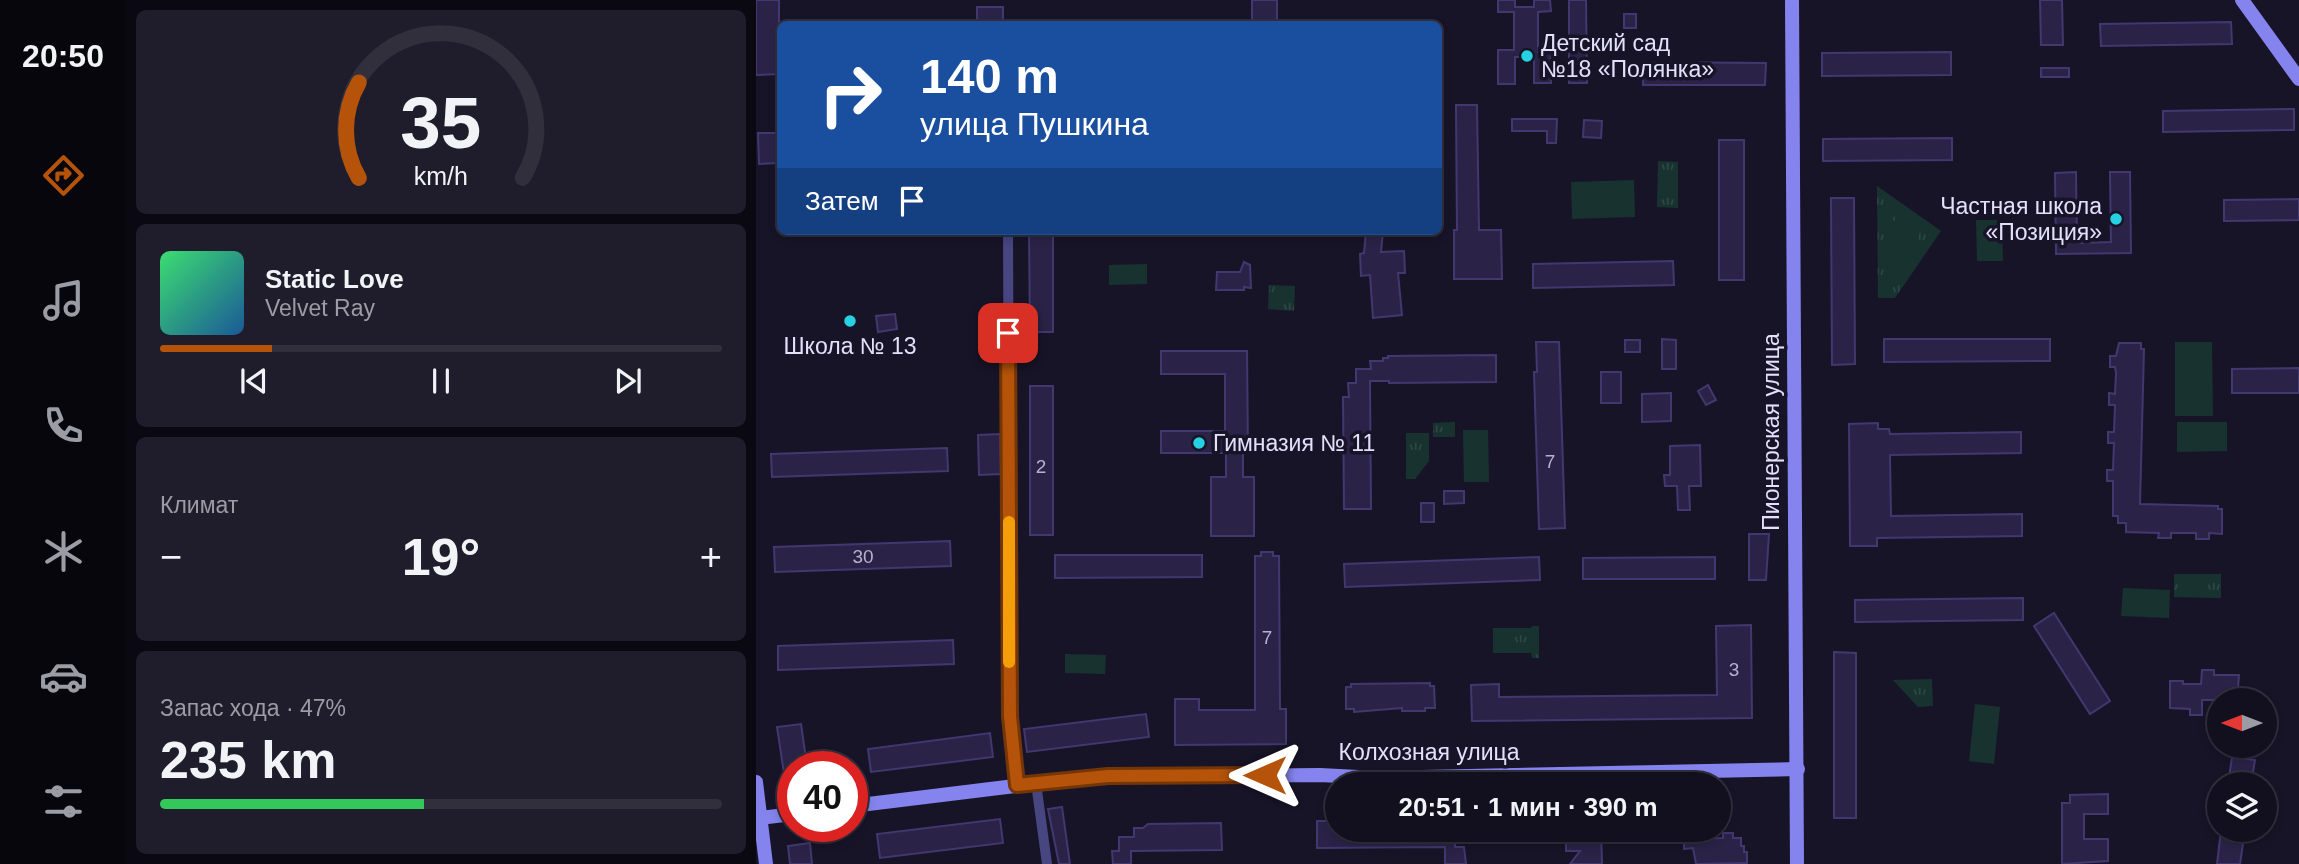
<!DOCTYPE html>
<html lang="ru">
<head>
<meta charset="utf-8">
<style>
  :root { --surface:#120f1e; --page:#1f1d2b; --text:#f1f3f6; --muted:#9c9ca4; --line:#312f3c; --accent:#b45309 }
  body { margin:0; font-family:Arial,sans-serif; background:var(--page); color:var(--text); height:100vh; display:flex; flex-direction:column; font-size:26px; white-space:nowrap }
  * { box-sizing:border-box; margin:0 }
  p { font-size:23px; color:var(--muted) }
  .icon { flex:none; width:38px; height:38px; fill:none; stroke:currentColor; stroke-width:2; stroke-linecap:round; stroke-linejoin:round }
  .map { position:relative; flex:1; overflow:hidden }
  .drawer { display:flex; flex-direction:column; gap:10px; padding:10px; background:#0a0810; width:630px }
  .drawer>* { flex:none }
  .guide { position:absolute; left:21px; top:21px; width:665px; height:214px; border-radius:10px; box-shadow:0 4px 10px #0003,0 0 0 2px var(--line); background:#1a4fa0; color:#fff; overflow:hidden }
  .needle { width:46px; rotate:270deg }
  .buttons { position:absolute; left:1451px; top:688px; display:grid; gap:14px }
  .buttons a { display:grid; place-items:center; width:70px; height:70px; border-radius:50%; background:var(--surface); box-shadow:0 4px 10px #0003,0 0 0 2px var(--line); font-size:35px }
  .speed { position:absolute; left:21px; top:751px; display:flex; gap:14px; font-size:35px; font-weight:700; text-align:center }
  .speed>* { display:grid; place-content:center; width:91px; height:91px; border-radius:50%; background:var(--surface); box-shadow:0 4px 10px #0003,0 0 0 2px var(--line); line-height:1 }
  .speed .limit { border:10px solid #d22; background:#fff; color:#111 }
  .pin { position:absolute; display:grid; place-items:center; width:60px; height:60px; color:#fff; margin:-30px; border-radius:14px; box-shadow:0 4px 10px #0006 }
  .me { position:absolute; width:77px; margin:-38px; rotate:270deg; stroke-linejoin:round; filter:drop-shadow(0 0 5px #0008) }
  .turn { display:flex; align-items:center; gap:24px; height:147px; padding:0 28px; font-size:32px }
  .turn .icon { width:91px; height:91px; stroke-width:2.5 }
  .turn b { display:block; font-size:49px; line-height:60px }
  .then { display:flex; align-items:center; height:66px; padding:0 28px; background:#0003; gap:14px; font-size:26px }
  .big { font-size:52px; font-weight:700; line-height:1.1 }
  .drawer .tile { flex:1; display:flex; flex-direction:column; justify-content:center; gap:10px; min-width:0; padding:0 24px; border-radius:10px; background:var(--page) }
  .drawer .dial { align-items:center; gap:0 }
  .dial svg { height:182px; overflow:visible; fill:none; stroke:var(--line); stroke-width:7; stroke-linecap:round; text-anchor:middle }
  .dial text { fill:var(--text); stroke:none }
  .song { display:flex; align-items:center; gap:21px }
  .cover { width:84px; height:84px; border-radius:10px; background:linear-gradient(135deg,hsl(140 70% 55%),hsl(210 70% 35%)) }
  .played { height:7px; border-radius:4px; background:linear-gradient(90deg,var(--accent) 20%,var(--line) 20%) }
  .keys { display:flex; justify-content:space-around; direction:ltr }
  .heat { display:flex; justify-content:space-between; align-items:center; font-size:38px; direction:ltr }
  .charge { height:10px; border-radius:5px; background:linear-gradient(90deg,#34c759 47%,var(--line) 0) }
  .trip { position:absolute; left:569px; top:772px; width:406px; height:70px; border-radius:35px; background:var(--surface); box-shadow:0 4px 10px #0003,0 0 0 2px var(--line); font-weight:700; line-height:70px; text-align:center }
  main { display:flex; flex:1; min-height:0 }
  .tab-bar { display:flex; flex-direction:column; width:126px; justify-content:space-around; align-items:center; background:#07060c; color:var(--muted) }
  .tab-bar .icon { width:49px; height:49px }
  .tab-bar .selected { color:var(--accent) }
  .tab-bar b { font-size:32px; color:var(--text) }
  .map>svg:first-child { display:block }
  .park { fill:url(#park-tufts) }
  .pitch { fill:#183230 }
  .building { fill:#2a2347; stroke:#423870; stroke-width:2 }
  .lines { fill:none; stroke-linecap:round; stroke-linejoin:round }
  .street { stroke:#474681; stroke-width:10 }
  .secondary { stroke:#8584ee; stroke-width:14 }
  .route-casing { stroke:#753606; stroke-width:18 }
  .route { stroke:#b45309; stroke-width:12 }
  .slow { stroke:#f59e0b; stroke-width:12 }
  .poi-dot { fill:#26d1e1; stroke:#181428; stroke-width:2.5 }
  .labels { text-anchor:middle; stroke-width:7; stroke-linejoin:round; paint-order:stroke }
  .number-label { font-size:19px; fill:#b5b1ce }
  .poi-label { font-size:23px; fill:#e3e0fb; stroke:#181428; text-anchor:start }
  .street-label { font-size:23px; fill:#e3e0fb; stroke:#181428 }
</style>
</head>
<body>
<main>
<nav class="tab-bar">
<b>20:50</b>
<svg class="icon selected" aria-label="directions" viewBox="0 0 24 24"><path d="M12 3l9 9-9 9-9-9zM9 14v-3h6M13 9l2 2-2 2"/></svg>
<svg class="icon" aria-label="music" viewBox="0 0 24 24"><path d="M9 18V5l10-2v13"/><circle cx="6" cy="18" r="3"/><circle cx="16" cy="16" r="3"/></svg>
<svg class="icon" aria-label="phone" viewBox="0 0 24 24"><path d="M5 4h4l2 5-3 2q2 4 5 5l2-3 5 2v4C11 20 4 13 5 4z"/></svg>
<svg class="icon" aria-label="climate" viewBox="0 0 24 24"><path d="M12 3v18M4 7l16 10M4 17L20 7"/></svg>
<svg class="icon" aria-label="car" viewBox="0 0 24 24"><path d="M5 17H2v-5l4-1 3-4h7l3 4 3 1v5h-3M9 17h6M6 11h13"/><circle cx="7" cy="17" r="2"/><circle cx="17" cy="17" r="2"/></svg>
<svg class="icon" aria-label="filters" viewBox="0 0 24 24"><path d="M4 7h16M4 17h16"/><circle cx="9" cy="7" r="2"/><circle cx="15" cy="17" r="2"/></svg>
</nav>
<section class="drawer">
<div class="tile dial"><svg viewBox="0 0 100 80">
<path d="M14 69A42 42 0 1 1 86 69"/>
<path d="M14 69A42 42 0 0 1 14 27" stroke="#b45309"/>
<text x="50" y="56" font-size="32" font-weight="700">35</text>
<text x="50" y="72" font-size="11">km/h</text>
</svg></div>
<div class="tile">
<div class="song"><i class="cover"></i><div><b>Static Love</b><p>Velvet Ray</p></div></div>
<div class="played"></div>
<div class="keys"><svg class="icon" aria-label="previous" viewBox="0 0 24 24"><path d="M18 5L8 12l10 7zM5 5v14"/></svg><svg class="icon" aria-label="pause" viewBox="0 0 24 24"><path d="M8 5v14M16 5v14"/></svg><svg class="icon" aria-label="next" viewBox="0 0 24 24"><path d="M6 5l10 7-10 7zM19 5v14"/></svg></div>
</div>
<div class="tile"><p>Климат</p>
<div class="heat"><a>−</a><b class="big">19°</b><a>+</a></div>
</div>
<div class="tile"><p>Запас хода · 47%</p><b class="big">235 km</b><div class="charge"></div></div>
</section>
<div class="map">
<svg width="1543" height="864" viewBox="0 0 1543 864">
  <defs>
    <pattern id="park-tufts" width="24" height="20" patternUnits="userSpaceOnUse" patternTransform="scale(1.75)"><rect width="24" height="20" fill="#183230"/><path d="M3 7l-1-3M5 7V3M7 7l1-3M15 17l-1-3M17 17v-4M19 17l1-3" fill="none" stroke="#2e4645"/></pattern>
  </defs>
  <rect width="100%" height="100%" fill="#181428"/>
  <g class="park">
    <polygon points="902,161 922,162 922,208 901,207"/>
    <polygon points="1121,186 1185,231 1139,298 1122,298"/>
    <polygon points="513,285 539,286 538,311 512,309"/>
    <polygon points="699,422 699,437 677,437 677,423"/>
    <polygon points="650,433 673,433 673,461 659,479 650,479"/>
    <polygon points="1418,574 1465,574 1465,598 1418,597"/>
    <polygon points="776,626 783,626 783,658 776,658 775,653 737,653 737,628 775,628"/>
    <polygon points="1176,679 1177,706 1162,707 1137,680"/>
  </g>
  <g class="pitch">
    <polygon points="878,180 879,217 816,219 815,182"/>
    <polygon points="1141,214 1167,223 1150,274 1123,265"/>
    <polygon points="1220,220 1246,220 1247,261 1221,261"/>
    <polygon points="391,264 391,284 353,285 353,265"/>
    <polygon points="1419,342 1456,342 1457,416 1419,416"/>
    <polygon points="1421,422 1471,422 1471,451 1421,452"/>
    <polygon points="707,430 732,430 733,482 708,482"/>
    <polygon points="1367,588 1414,590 1413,618 1365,616"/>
    <polygon points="309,654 350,655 349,674 309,673"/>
    <polygon points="1219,704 1244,707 1238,764 1213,761"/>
  </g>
  <g class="building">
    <polygon points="0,0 23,0 23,74 0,75"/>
    <rect x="496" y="0" width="25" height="24"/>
    <polygon points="742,0 759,0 759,7 778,7 778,0 794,0 795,11 782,12 782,52 795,52 795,83 778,83 778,57 759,57 759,84 742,84 742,50 758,50 758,12 742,12"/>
    <polygon points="813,0 830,0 831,83 813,83"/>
    <polygon points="1284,0 1306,0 1307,45 1285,45"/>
    <rect x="221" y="7" width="26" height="17"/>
    <rect x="868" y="14" width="12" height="14"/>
    <polygon points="1475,22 1476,44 1345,46 1344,24"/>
    <polygon points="1195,52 1195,75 1066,76 1066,53"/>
    <polygon points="887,62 1010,63 1009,85 887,85"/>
    <rect x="1285" y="68" width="28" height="9"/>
    <polygon points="700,105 721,105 723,230 745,230 746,279 698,279 698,230 701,230"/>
    <polygon points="1538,109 1538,130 1407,132 1407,111"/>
    <polygon points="756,119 801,119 800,143 791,143 791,131 756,131"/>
    <polygon points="828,120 846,121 845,138 827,137"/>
    <polygon points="2,133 24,133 24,163 3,164"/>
    <polygon points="1196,138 1196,160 1067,161 1067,139"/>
    <rect x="963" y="140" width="25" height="140"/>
    <polygon points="1320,172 1321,243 1355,242 1354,172 1374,172 1375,253 1300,254 1299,173"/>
    <polygon points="1075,198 1098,198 1099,364 1076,365"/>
    <polygon points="1543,199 1543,220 1468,221 1468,200"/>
    <polygon points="273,231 297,231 297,332 274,332"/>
    <polygon points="610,231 627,231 625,252 648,251 649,273 642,273 646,315 617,318 614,275 605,276 604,254 608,253"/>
    <polygon points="917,261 918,285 777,288 777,264"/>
    <polygon points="488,262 494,265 495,288 488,287 488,290 460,290 461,272 484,272"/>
    <polygon points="139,314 141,329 122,332 120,316"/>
    <polygon points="906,339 920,340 920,369 906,369"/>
    <polygon points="1128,339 1294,339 1294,361 1128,362"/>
    <rect x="869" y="340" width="15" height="12"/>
    <polygon points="780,342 803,342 809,528 783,529 778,372 781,372"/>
    <polygon points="1363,343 1385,343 1385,349 1388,349 1384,504 1462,506 1462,509 1466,509 1466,534 1453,533 1453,539 1440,539 1440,533 1415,533 1415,538 1402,538 1403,533 1370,532 1370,523 1362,523 1362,516 1357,516 1357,481 1351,481 1351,470 1357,470 1358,443 1352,443 1352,432 1358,432 1359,405 1353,405 1353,393 1359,394 1360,373 1359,367 1354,367 1354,356 1360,356"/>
    <polygon points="405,351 491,351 492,453 487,453 487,477 498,477 498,536 455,536 455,477 470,477 470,453 405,453 405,431 469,431 469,374 405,374"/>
    <polygon points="740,355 740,382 633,383 633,381 614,381 615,509 588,509 587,397 593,397 592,383 600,383 600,369 615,369 614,361 627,361 627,358 632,358 632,356"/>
    <polygon points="1543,368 1543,393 1476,393 1476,369"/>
    <rect x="845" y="372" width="20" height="31"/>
    <polygon points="952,385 960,400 950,405 942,391"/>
    <rect x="274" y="386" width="23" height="149"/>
    <polygon points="915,393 915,421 886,422 886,394"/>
    <polygon points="1122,423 1122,429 1133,429 1134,434 1265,432 1265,453 1134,455 1135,516 1266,514 1266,536 1121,538 1121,546 1094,546 1093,424"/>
    <polygon points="244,434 245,474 223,475 222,435"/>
    <polygon points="944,445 945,486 933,486 934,510 922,510 921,486 909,486 908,475 914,475 914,446"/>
    <polygon points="191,448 192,471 16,477 15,454"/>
    <polygon points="688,491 708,491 708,503 688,504"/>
    <rect x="665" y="503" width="13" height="19"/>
    <polygon points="993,534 1013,534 1010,580 993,580"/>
    <polygon points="194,541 195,566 19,572 18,547"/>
    <polygon points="505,552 517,552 517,556 523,556 524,709 530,709 530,744 419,745 419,699 443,699 443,710 499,710 499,556 505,556"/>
    <polygon points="299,555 446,555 446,577 299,578"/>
    <polygon points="783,557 784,580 589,587 588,564"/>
    <polygon points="959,557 959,579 827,579 827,558"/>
    <polygon points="1267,598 1267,620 1099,622 1099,600"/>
    <polygon points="1298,613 1354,701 1334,714 1278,626"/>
    <polygon points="995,625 996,718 716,721 715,685 743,684 743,697 961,695 960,626"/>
    <polygon points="197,640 198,664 22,670 22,646"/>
    <polygon points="1078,652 1100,653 1100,818 1078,818"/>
    <polygon points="1446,670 1458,670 1458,675 1483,675 1482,688 1477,688 1477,700 1446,700 1446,715 1434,715 1434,709 1414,708 1414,681 1427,681 1427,684 1445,684"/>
    <polygon points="674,683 674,686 678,686 679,708 669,708 669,711 646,711 646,708 598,712 598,709 590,709 590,687 595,687 595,684"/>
    <polygon points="390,714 393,737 271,752 268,729"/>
    <polygon points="45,724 51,766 37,766 37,793 31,793 21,727"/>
    <polygon points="234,733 237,757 115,772 112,749"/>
    <polygon points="1476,757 1499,760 1495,784 1472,784"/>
    <polygon points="1352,794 1352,814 1328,814 1328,839 1352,839 1352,861 1306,864 1306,803 1314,803 1314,795"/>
    <polygon points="306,807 314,864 303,864 292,809"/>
    <polygon points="244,819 247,843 124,858 121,834"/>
    <polygon points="561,821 581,821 581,830 686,830 686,833 699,833 699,847 708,847 710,864 689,864 689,847 561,848"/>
    <polygon points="465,823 466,850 375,851 375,864 357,864 356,851 363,851 363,837 378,837 378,828 387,828 392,824"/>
    <polygon points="819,830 845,830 846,864 814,864 824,851 810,851 810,840 819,837"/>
    <polygon points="1465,830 1489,830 1484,864 1461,864"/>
    <polygon points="941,831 941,839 967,838 967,833 977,833 977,838 985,838 985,846 988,846 988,852 991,852 991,863 940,864 937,848 928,849 928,832"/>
    <polygon points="54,843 56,864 34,864 32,846"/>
  </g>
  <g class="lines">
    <g class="street">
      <polyline points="252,231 254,716 261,785"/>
      <polyline points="280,783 291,864"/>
    </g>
    <g class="secondary">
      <polyline points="1036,0 1041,864"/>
      <polyline points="1486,0 1543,79"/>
      <polyline points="0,782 10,864"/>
      <polyline points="96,806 332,777 564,775 621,778 1042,769"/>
      <polyline points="4,818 37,814"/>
    </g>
  </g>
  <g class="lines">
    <defs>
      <polyline id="route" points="252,333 254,716 261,785 352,776 509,775"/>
    </defs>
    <use href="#route" class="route-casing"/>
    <use href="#route" class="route"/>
    <polyline class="slow" points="253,522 253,662"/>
  </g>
  <g class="poi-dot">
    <circle cx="771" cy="56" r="7"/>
    <circle cx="1360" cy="219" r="7"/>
    <circle cx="94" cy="321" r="7"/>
    <circle cx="443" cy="443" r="7"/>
  </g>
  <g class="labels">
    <g class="number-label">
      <text x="794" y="468">7</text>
      <text x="285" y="473">2</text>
      <text x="107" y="563">30</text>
      <text x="511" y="644">7</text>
      <text x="978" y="676">3</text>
    </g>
    <g class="poi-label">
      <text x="785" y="51">Детский сад<tspan x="785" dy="26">№18 «Полянка»</tspan></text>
      <text x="1346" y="214" text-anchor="end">Частная школа<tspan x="1346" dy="26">«Позиция»</tspan></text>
      <text x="94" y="354" text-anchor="middle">Школа № 13</text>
      <text x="457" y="451">Гимназия № 11</text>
    </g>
    <g class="street-label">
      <text transform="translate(1015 432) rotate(-90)" y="8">Пионерская улица</text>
      <text x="673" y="760">Колхозная улица</text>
    </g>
  </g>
</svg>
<div class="buttons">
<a><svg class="needle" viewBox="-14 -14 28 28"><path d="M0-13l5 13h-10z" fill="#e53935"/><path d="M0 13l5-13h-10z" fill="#9c9ca4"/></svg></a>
<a><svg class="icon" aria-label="layers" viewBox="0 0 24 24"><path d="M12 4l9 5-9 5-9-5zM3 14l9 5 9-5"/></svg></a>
</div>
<div class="speed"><div class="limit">40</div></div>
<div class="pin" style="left:252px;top:333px;background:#d93025"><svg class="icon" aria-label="arrive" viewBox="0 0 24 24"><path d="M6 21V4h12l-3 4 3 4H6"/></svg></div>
<svg class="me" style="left:509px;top:775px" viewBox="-20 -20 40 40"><path d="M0-17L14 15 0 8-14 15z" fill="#b45309" stroke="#fff" stroke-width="4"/></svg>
<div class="trip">20:51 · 1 мин · 390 m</div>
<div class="guide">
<div class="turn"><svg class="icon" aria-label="right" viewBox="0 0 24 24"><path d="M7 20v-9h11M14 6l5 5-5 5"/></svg><div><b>140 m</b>улица Пушкина</div></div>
<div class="then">Затем<svg class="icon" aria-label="arrive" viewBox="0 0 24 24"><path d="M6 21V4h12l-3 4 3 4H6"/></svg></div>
</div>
</div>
</main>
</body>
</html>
